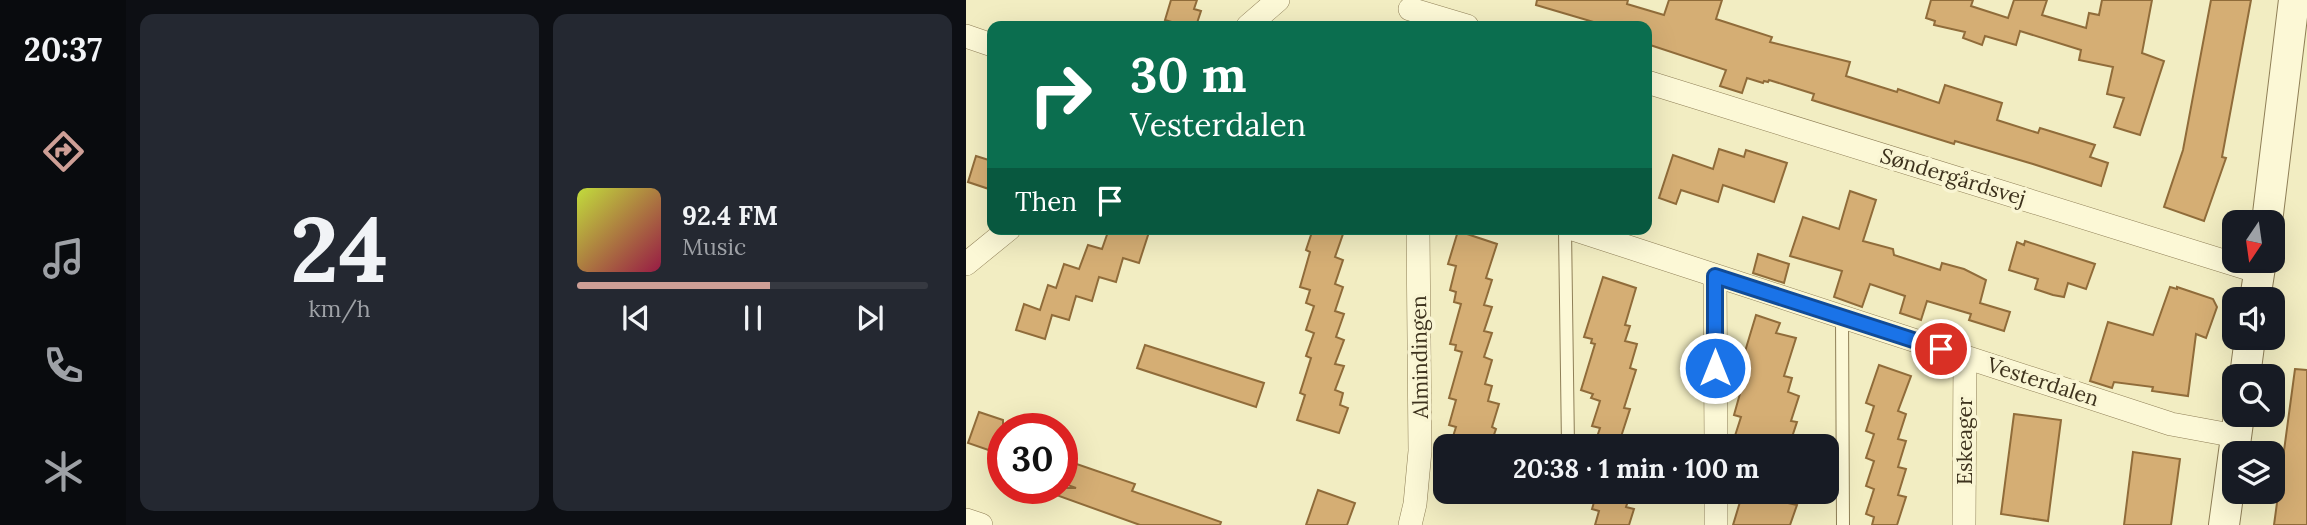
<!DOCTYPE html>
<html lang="en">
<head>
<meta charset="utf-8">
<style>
  :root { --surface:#171b24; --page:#242831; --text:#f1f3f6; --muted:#9ea1a6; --line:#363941; --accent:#ce9f96 }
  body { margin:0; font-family:Lora,serif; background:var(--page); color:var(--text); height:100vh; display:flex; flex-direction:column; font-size:26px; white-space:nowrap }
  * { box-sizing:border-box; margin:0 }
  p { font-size:23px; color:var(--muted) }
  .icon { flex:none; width:38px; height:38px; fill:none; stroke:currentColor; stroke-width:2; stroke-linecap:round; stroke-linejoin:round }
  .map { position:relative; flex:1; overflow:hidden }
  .details { display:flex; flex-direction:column; gap:14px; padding:14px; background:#0d0f14; width:840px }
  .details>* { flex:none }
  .hud { position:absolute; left:21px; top:21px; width:665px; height:214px; border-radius:14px; box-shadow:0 7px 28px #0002; background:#0b6e4f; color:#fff; overflow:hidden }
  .needle { width:46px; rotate:193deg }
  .controls { position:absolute; left:1256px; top:210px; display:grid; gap:14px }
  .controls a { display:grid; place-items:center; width:63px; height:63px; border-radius:14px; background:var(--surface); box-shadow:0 7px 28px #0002; font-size:35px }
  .speed { position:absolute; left:21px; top:413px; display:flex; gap:14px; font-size:35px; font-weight:700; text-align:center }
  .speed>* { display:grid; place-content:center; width:91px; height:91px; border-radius:50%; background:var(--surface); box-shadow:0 7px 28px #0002; line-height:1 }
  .speed .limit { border:10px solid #d22; background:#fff; color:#111 }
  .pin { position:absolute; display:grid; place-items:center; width:60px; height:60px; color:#fff; margin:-30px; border:4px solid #fff; border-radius:50%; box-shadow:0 2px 7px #0007 }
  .me { position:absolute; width:77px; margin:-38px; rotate:0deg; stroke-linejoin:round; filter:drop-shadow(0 0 5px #0008) }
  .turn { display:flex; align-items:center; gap:24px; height:147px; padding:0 28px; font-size:32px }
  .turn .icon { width:91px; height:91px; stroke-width:2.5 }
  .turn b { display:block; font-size:49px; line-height:60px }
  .then { display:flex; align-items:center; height:66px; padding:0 28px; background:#0003; gap:14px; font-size:26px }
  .details .widget { flex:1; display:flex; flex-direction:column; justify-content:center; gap:10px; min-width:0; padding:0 24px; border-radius:14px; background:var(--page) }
  .details .dial { align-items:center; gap:0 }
  .dial b { font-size:91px; line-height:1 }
  .song { display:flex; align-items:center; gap:21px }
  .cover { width:84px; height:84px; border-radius:10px; background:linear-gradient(135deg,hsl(70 70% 55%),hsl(340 70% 35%)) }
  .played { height:7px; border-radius:4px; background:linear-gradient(90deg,var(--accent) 55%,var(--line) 55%) }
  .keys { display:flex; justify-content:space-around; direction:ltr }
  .details .tiles { flex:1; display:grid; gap:14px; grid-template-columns:repeat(2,1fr) }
  .trip { position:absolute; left:467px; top:434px; width:406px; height:70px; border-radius:14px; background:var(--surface); box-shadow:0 7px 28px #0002; font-weight:700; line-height:70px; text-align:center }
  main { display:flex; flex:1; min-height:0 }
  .dock { display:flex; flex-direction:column; width:126px; justify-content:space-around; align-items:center; background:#090b0e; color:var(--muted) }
  .dock .icon { width:49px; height:49px }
  .dock .on { color:var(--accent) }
  .dock b { font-size:32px; color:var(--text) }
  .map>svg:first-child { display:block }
  .building { fill:#d5ae74; stroke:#906c3a; stroke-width:2 }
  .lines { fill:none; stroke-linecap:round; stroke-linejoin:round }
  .service-casing { stroke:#8f7f57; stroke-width:14 }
  .minor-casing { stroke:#8f7f57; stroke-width:24 }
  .tertiary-casing { stroke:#8f7f57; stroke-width:32 }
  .service { stroke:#fcf8d6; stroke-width:12 }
  .minor { stroke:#fcf8d6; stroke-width:23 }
  .tertiary { stroke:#fcf8d6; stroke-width:30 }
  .route-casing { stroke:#114b97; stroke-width:18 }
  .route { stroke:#1a73e8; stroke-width:12 }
  .labels { text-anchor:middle; stroke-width:7; stroke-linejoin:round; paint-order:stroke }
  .street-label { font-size:21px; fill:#3d321d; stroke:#f9f5d3 }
</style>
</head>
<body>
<main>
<nav class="dock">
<b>20:37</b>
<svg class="icon on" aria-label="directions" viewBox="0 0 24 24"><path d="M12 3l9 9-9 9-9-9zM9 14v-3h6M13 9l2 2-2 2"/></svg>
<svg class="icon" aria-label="music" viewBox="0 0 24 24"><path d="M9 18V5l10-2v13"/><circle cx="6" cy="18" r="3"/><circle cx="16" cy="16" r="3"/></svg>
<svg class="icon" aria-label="phone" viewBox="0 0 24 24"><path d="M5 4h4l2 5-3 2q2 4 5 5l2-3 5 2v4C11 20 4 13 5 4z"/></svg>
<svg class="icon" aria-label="climate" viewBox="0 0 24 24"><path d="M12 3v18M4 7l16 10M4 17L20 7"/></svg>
</nav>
<section class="details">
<div class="tiles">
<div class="widget dial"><b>24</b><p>km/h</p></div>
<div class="widget">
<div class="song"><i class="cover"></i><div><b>92.4 FM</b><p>Music</p></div></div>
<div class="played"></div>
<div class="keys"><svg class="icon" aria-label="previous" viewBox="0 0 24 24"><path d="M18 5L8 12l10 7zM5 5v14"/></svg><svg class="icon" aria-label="pause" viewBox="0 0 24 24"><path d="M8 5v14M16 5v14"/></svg><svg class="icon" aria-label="next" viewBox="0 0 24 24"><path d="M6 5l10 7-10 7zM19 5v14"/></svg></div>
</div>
</div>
</section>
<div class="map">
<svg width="1341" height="525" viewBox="0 0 1341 525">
  <rect width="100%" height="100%" fill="#f2edc2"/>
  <g class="building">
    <polygon points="205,0 231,0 228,9 235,11 230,26 219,26 199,20"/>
    <polygon points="571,0 662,0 661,4 698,15 703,0 756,0 750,19 806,37 804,42 884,62 880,76 931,92 932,89 973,103 979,85 1036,103 1031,120 1072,133 1074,128 1129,145 1124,157 1142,163 1135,186 1067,164 989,141 988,144 846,100 848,94 803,80 802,82 798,81 797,83 781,78 776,93 754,86 760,70 681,44 681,26 641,26 570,5"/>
    <polygon points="965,0 1007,0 1005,6 1042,18 1048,0 1081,0 1076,15 1120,28 1123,13 1133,15 1136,0 1186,0 1176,53 1198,61 1174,135 1148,127 1158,98 1141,94 1147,67 1113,60 1115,50 1054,31 1050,45 1019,36 1016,45 997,38 999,32 968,25 969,21 960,18"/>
    <polygon points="1245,0 1285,0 1256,157 1260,158 1238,221 1198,207 1217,150"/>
    <polygon points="753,149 778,157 780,150 821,163 808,202 757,185 752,202 715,190 710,204 693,198 707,155 747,169"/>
    <polygon points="10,156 26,161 26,190 2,182"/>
    <polygon points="884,191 910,200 897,241 927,249 928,255 974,270 976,263 998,269 1020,280 1014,303 1044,312 1038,331 1003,320 1005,314 961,301 955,320 934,313 939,296 904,284 896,307 868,297 876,271 824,256 837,217 873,229"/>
    <polygon points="143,229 184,229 173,263 157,258 150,282 133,277 126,301 110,296 103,320 86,315 79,339 50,330 58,304 74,310 82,285 90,288 98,264 113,269 122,245 136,249"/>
    <polygon points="347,229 365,229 377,234 369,257 377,260 369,284 377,287 369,311 378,314 370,337 378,340 369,364 378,366 369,390 377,393 374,405 382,408 373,433 331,420 339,395 334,393 345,358 340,356 348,333 340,330 348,306 340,303 344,290 334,287 344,252 340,250"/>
    <polygon points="492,231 531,244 520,278 526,280 518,305 526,307 518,331 526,333 518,357 526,360 519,384 526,386 522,401 533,404 526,427 530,429 524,446 484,446 490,427 483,425 490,400 483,398 496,352 489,350 490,345 484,344 495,304 488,302 490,292 484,290 490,266 482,264"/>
    <polygon points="1059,241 1129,264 1120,289 1102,283 1098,297 1087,295 1069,289 1072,279 1043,270 1051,242 1058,245"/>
    <polygon points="792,254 823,264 818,283 787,273"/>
    <polygon points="637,277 670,288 659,325 664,326 659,341 671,344 664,368 670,370 658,408 664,409 652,446 628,446 634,428 626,426 634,401 625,398 627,394 615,390 629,344 625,343 626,339 618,337"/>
    <polygon points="1204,287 1211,289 1211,287 1247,299 1251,307 1240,338 1230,334 1222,396 1186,391 1187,387 1148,382 1146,388 1124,381 1142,322 1187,335"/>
    <polygon points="790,315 814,323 810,333 830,338 818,376 826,378 822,392 833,396 825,421 831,422 823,446 781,446 767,442 775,417 768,415 775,390 768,388"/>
    <polygon points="179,345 298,383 290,407 171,368"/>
    <polygon points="913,365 945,376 932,411 940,414 932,439 940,441 932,467 940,469 932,495 940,497 931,525 906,525 908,517 900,514 908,489 900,486 908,461 900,458 908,434 900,431 908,406 900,403"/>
    <polygon points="1329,369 1341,370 1341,525 1308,525"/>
    <polygon points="13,412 37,420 37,455 2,443"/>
    <polygon points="1048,414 1095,420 1082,521 1035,514"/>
    <polygon points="1167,452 1214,459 1205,525 1158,525"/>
    <polygon points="96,459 169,484 166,491 255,522 254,525 174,525 79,491 80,488 110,488 96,483"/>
    <polygon points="352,490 389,503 381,525 340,525"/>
    <polygon points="631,492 665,492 660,507 668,509 663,525 629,525 633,511 626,509"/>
    <polygon points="777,492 826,492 822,503 831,505 824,525 767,525"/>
  </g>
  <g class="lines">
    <defs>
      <g id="service">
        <polyline points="599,229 602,446"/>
        <polyline points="876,317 877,525"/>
      </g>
      <g id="minor">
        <polyline points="444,9 501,26"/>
        <polyline points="282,26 312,0"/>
        <polyline points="0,36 26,45"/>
        <polyline points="681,82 1293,272"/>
        <polyline points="607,229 1205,424 1270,436"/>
        <polyline points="0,264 43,229"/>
        <polyline points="749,276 750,446"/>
        <polyline points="750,492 750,525"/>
        <polyline points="0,520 15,525"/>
        <polyline points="444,525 449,504 454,451 452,229"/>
        <polyline points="998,525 999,357"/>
      </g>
      <g id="tertiary">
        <polyline points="1301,222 1328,0"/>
        <polyline points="1289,299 1295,261"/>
        <polyline points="1279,376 1284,338"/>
        <polyline points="1258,525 1273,415"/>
      </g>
    </defs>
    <use href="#service" class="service-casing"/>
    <use href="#minor" class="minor-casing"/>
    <use href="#tertiary" class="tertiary-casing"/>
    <use href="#service" class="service"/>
    <use href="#minor" class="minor"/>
    <use href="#tertiary" class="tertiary"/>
  </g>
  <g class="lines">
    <defs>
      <polyline id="route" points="749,368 749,276 975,349"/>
    </defs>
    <use href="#route" class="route-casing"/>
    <use href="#route" class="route"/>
  </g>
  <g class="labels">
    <g class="street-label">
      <text transform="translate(987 177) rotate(17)" y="7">Søndergårdsvej</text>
      <text transform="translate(454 357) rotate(-91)" y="7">Almindingen</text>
      <text transform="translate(1077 382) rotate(18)" y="7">Vesterdalen</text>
      <text transform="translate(999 441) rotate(-90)" y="7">Eskeager</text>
    </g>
  </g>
</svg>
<div class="controls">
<a><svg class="needle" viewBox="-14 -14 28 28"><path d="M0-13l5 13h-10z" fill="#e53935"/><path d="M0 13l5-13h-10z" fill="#9ea1a6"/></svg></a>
<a><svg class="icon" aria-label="sound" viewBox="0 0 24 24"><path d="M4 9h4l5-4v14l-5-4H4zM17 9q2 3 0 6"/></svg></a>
<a><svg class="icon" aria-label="search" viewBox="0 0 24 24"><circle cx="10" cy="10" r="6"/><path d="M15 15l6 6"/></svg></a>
<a><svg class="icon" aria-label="layers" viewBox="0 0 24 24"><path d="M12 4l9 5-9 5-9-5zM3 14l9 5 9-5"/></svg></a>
</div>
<div class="speed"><div class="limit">30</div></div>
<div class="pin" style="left:975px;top:349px;background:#d93025"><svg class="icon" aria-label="arrive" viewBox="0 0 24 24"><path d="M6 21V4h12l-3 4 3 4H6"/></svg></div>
<svg class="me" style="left:749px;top:368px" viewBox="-20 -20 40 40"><circle r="17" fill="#1a73e8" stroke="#fff" stroke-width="3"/><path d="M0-11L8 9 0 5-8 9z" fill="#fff"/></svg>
<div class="trip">20:38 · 1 min · 100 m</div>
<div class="hud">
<div class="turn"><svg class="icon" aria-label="right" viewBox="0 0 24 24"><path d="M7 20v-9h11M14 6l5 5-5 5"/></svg><div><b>30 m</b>Vesterdalen</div></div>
<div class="then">Then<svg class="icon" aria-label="arrive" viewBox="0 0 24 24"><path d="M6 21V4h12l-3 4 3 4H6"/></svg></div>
</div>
</div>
</main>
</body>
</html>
